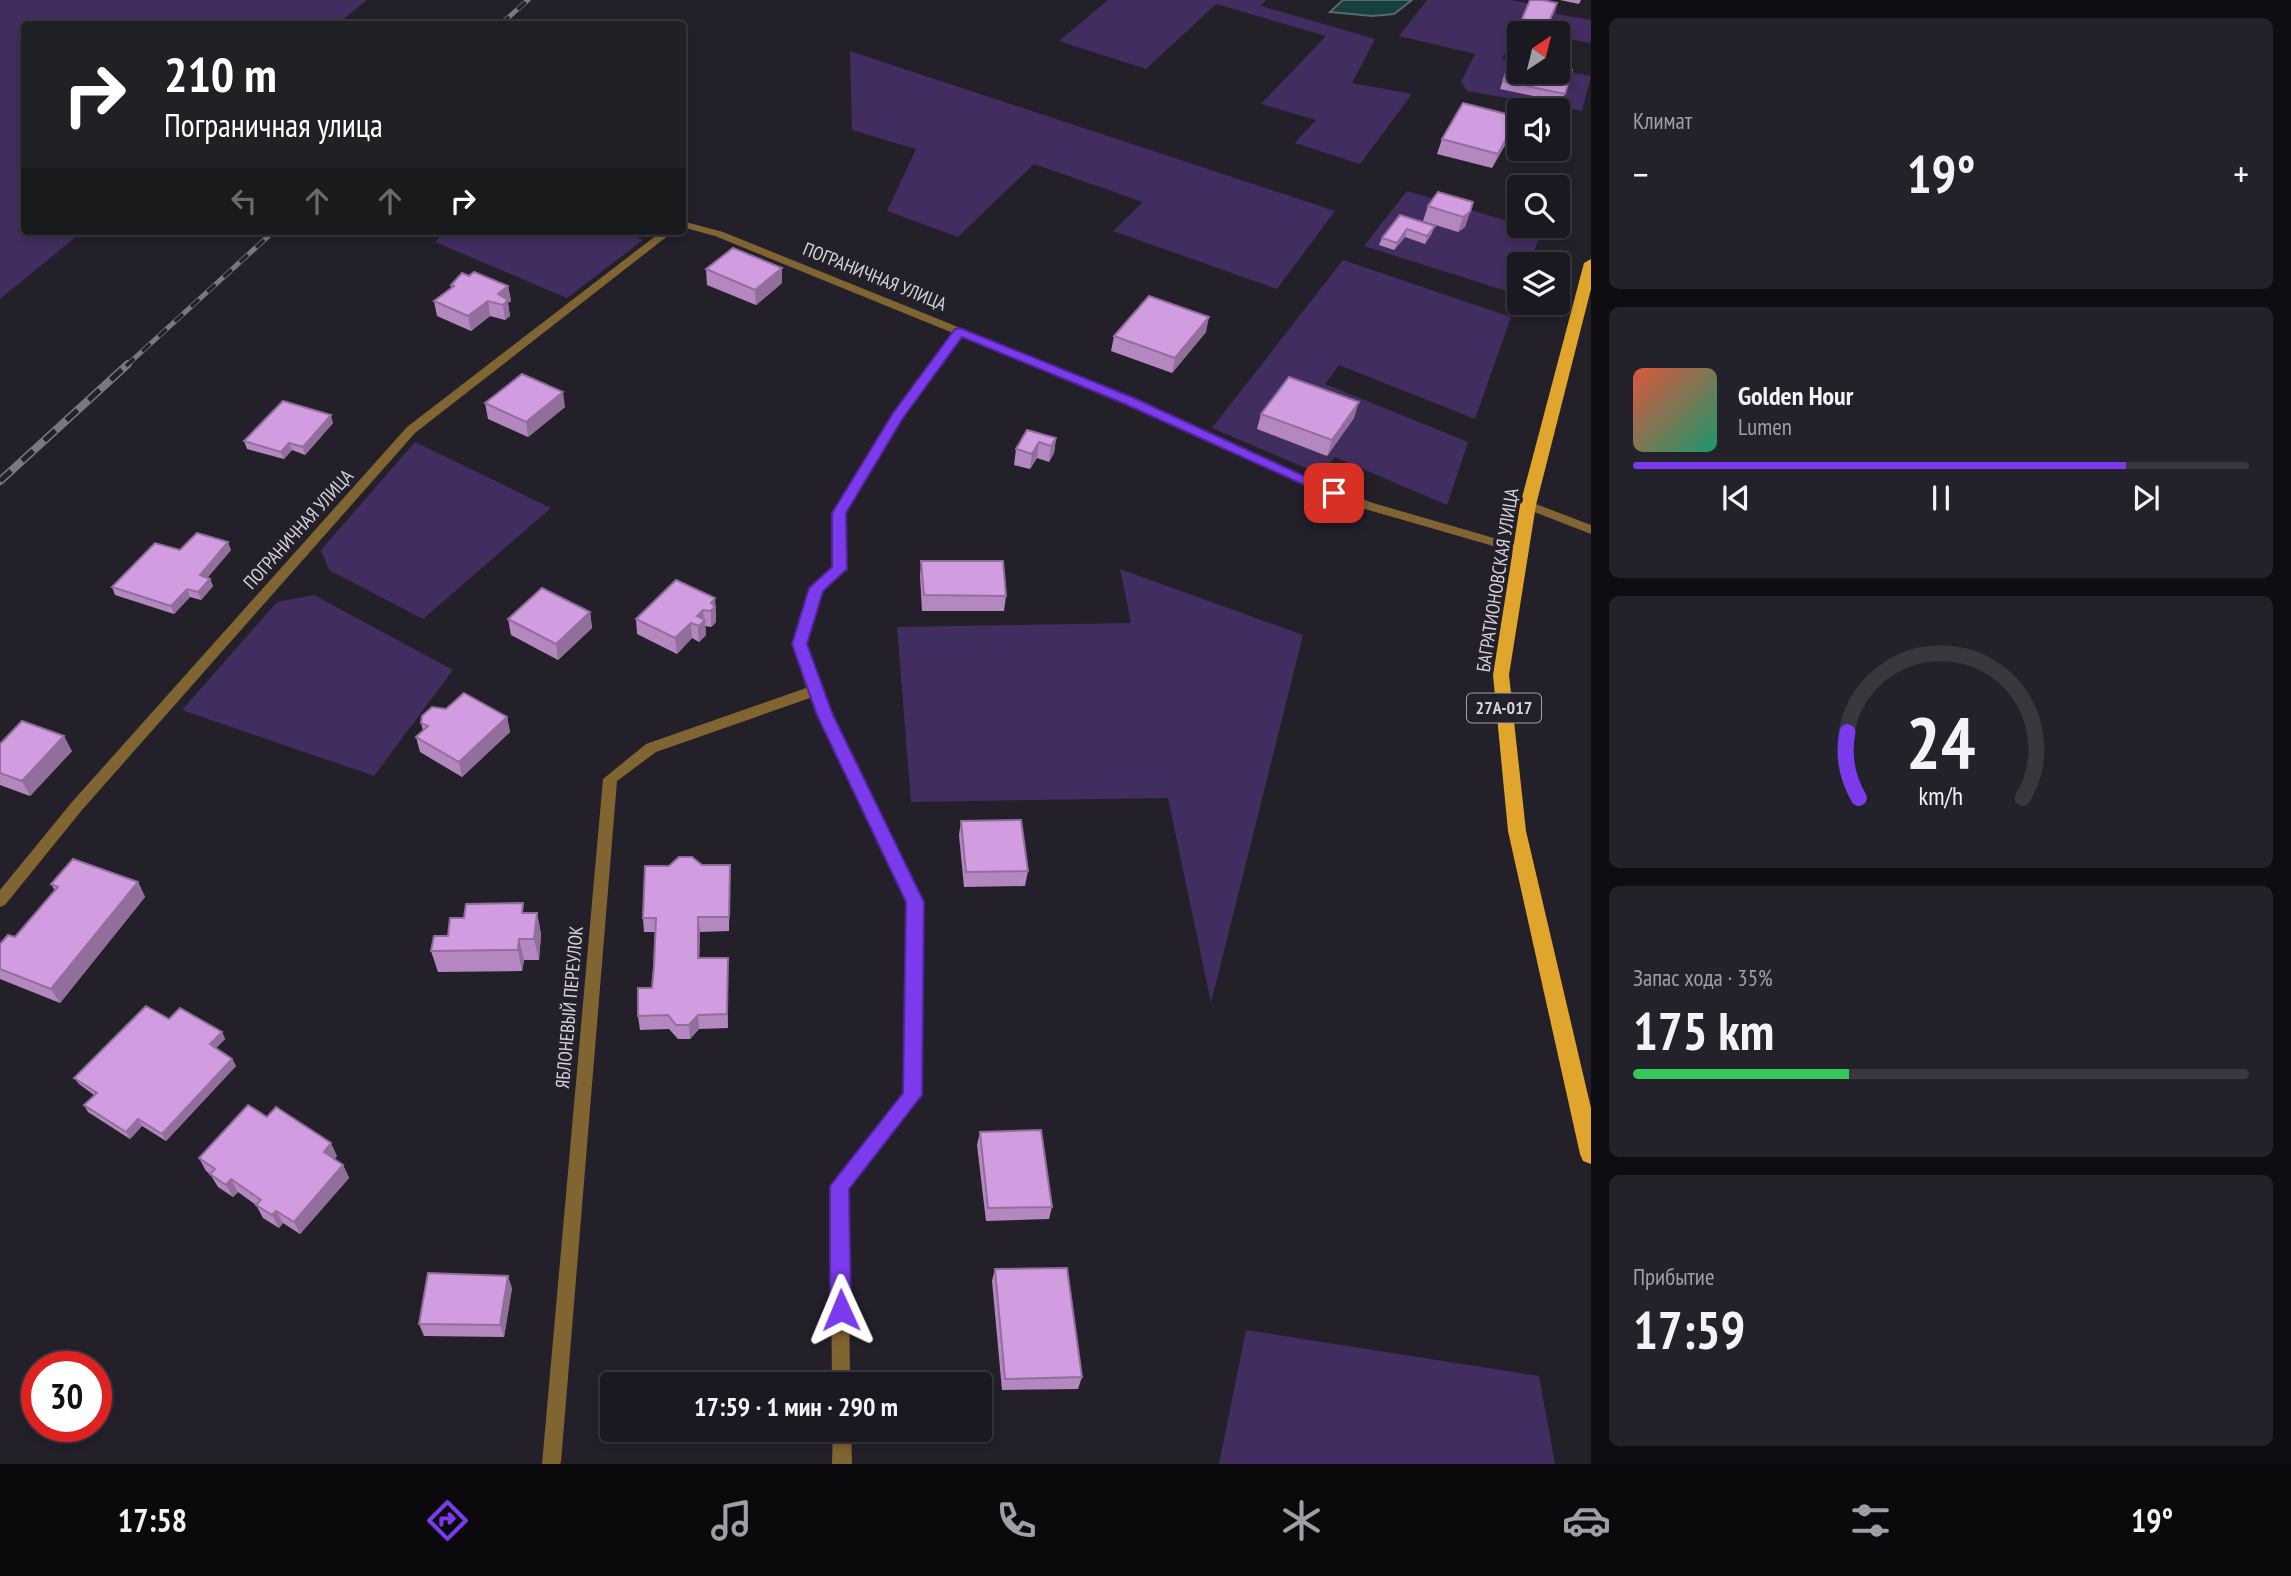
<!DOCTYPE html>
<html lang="ru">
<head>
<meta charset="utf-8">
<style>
  :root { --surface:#1a1820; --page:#232129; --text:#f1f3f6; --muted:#9fa0a5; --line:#38373e; --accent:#7c3aed }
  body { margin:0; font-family:"PT Sans Narrow",sans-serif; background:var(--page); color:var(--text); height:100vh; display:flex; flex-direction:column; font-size:26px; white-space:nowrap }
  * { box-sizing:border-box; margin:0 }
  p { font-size:23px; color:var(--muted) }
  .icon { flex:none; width:38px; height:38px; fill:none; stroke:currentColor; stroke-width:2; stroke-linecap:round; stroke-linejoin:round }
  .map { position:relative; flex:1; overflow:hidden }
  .drawer { display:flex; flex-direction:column; gap:18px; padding:18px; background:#0e0d12; width:700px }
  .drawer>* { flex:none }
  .banner { position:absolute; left:21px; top:21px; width:665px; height:214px; border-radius:7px; box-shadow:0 4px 10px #0003,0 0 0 2px var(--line); background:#202124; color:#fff; overflow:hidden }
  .needle { width:46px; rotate:35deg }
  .buttons { position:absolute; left:1507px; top:21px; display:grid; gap:14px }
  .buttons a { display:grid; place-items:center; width:63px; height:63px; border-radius:7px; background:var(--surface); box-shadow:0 4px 10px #0003,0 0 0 2px var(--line); font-size:35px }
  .speed { position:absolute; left:21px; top:1351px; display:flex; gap:14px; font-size:35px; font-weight:700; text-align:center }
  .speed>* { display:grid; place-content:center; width:91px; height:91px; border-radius:50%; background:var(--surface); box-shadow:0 4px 10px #0003,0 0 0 2px var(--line); line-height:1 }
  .speed .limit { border:10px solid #d22; background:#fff; color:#111 }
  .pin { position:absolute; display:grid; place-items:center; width:60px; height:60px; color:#fff; margin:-30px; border-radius:14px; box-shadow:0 4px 10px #0006 }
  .me { position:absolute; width:77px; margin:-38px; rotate:359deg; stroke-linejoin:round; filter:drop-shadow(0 0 5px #0008) }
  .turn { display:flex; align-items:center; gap:24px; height:147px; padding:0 28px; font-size:32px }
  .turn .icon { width:91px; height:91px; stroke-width:2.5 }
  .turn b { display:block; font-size:49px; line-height:60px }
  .lanes { display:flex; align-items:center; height:66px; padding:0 28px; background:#0003; justify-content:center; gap:35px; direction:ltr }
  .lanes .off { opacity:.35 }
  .big { font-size:52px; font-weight:600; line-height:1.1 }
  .drawer .card { flex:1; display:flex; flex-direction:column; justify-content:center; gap:10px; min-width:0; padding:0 24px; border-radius:10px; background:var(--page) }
  .drawer .dial { align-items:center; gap:0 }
  .dial svg { height:182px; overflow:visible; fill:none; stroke:var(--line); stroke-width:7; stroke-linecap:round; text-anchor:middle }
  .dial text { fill:var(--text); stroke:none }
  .song { display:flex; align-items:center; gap:21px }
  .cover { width:84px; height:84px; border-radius:10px; background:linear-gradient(135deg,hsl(10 70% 55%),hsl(160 70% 35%)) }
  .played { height:7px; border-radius:4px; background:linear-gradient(90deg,var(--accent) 80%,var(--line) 80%) }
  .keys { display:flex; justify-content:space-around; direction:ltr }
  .heat { display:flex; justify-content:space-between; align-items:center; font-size:38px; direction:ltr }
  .charge { height:10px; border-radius:5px; background:linear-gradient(90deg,#34c759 35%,var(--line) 0) }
  .trip { position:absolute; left:600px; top:1372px; width:392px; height:70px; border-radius:7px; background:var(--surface); box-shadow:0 4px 10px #0003,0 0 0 2px var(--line); font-weight:600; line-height:70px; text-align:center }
  .tabs { display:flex; height:112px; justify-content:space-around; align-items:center; background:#0a0a0d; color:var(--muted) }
  .tabs .icon { width:49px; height:49px }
  .tabs .on { color:var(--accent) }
  .tabs b { font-size:32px; color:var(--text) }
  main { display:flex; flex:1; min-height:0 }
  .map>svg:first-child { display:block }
  .green { fill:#412d5f }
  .water { fill:#183f3f; stroke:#516c6e; stroke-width:2 }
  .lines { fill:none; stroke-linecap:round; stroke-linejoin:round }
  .minor { fill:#806432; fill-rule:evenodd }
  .primary { fill:#e0a52c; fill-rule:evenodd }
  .rail-far1-casing { stroke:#79777f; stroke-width:5 }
  .rail-casing { stroke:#79777f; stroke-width:8 }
  .rail-far1 { stroke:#23202a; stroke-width:3.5; stroke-dasharray:11; stroke-linecap:butt }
  .rail { stroke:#23202a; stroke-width:5; stroke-dasharray:15; stroke-linecap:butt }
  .wall { fill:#b487c1 }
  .shaded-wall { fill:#926e9d }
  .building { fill:#d19de0; stroke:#926e9d; stroke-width:2 }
  .route { fill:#7c3aed; stroke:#51269a; stroke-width:2 }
  .labels { text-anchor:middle; stroke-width:7; stroke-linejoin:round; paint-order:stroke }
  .shield { fill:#23202a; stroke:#a09ea6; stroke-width:2 }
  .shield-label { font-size:18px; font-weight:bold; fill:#d6d4db }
  .street-label { font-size:19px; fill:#d6d4db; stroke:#23202a }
</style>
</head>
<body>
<main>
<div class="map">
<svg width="1591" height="1464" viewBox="0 0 1591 1464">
  <rect width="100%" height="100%" fill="#23202a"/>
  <g class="green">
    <polygon points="0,0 367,0 337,24 24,24 24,231 83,231 0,299"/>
    <polygon points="1108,0 1266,0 1261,6 1375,39 1352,83 1412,94 1360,164 1295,143 1316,120 1261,104 1326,36 1216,4 1146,69 1059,41"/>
    <polygon points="1427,0 1510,0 1557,9 1556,14 1591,20 1591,43 1558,37 1558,33 1519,27 1502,59 1519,63 1519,72 1558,70 1591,76 1582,111 1467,91 1461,82 1475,54 1399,36"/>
    <polygon points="850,51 1335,211 1277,289 1113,231 1143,202 1034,164 958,237 887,211 916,149 852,130"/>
    <polygon points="1407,191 1541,231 1530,264 1519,264 1519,295 1364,246"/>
    <polygon points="445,231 621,231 643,240 567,298 435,242"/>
    <polygon points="1343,260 1511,317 1475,419 1339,365 1325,384 1468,442 1447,505 1335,457 1320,474 1212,428"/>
    <polygon points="415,442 551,508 423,619 329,570 321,550"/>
    <polygon points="1120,569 1303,635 1211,1003 1168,798 911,802 897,627 1131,623"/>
    <polygon points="314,595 453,670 374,776 182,710 277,602"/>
    <polygon points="1246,1330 1539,1376 1555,1464 1219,1464"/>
  </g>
  <polygon class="water" points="1343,0 1412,0 1394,14 1372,16 1330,12"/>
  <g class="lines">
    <g class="minor">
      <polygon points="682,221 723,232 1134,398 1320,483 1373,503 1525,547 1527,550 1521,554 1365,509 1312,489 1126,404 962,337 903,418 850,503 845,514 845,569 822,590 807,644 821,691 923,902 920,1095 848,1189 850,1384 832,1384 830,1187 904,1093 907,902 810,698 656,752 617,781 561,1462 560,1464 542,1464 603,779 646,744 806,688 793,644 810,588 833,567 833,514 838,503 894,413 953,333 715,236 682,227"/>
      <polygon points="662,231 674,231 415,433 82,810 5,905 0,907 0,890 72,802 407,427"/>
      <polygon points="1528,501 1591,525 1591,534 1524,508 1522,505 1524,502"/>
      <polygon points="833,1430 851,1430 852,1464 832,1464"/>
    </g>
    <polygon class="primary" points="1591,259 1591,289 1536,505 1509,675 1526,831 1591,1108 1591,1164 1583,1161 1580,1154 1508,831 1493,675 1520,505 1584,263"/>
    <defs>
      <g id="rail-far1">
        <polyline points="501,24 528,0"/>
        <polyline points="126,366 274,231"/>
      </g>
      <polyline id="rail" points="0,481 128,364"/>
    </defs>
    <use href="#rail-far1" class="rail-far1-casing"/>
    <use href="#rail" class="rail-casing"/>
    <use href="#rail-far1" class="rail-far1"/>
    <use href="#rail" class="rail"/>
  </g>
  <g class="wall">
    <polygon points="1560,0 1581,0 1579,4"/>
    <polygon points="1557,3 1545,32 1519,26 1522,19"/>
    <polygon points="1511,58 1572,70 1562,102 1500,89"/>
    <polygon points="1513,131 1492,168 1437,154 1442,139"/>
    <polygon points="1473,202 1465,227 1458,232 1423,221 1428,206"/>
    <polygon points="1400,215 1432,233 1425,244 1405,237 1394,250 1379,245 1382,238"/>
    <polygon points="782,268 782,283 756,305 707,285 706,269"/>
    <polygon points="469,276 508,286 511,301 508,303 510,316 505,320 490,316 471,331 437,316 434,301 451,289 451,285"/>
    <polygon points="1206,332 1172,373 1111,351 1114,336"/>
    <polygon points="485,403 565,407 528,437 488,419"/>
    <polygon points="1261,414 1354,418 1327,456 1257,429"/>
    <polygon points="333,423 305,455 292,450 284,459 247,449 244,441"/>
    <polygon points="1056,438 1054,453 1049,462 1037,458 1030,469 1014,465 1016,449"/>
    <polygon points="180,550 231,550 207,578 210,579 213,586 201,600 190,597 174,614 115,595 112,587"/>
    <polygon points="921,561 1006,596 1004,611 922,611 920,576"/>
    <polygon points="715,598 716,622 711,627 705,626 706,635 699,642 692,638 677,654 637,634 636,619"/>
    <polygon points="590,612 592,628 558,660 511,635 508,619"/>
    <polygon points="507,717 510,732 462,777 420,752 416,737 423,730 421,723"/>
    <polygon points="0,744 72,751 30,796 0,785"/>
    <polygon points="961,821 1028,871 1025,886 964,887 959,835"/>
    <polygon points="730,865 729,931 700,932 699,958 728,958 728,1028 699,1029 690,1039 678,1039 669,1029 640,1030 638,1016 652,988 655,932 644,932 643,918 669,866"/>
    <polygon points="138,882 145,897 60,1003 0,979 0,944 15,937 55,891 51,884"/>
    <polygon points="525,913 537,913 541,934 539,960 524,960 522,971 438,972 431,951 464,918"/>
    <polygon points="169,1019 222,1032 225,1039 216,1048 232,1059 236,1066 166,1141 142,1126 130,1139 88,1112 84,1105 94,1095 79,1084 74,1078"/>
    <polygon points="267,1117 337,1156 334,1159 343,1165 349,1178 300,1234 283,1223 279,1228 263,1218 256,1205 238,1192 233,1197 218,1187 210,1174 206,1171 199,1158"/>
    <polygon points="980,1132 1052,1207 1049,1219 986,1221 977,1145"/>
    <polygon points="995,1269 1082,1377 1078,1389 1002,1390 992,1281"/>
    <polygon points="512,1288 504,1337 424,1336 419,1324"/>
  </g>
  <g class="shaded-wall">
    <polygon points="1518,117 1513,131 1492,168 1498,154"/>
    <polygon points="1470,212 1465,227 1458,232 1463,217"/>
    <polygon points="1435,226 1432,233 1425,244 1427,236"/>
    <polygon points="1407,229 1405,237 1394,250 1397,243"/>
    <polygon points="782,268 782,283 756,305 755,290"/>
    <polygon points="508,286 511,301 508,303 510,316 505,320 503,305 498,294"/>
    <polygon points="488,301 490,316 471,331 468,316"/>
    <polygon points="1209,317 1206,332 1172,373 1175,358"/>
    <polygon points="563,392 565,407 528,437 526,422"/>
    <polygon points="1359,402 1354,418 1327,456 1332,440"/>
    <polygon points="331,415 333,423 305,455 303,447"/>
    <polygon points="1056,438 1054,453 1049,462 1051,446"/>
    <polygon points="1039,442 1037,458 1030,469 1032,454"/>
    <polygon points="289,443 292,450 284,459 281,452"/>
    <polygon points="228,542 231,550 203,583 200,575"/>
    <polygon points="210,579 213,586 201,600 198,592"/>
    <polygon points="187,589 190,597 174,614 171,606"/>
    <polygon points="715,598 716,622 711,627 711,603"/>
    <polygon points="703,610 704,621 705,620 706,635 699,642 697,616"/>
    <polygon points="590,612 592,628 558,660 556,644"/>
    <polygon points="691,623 692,638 677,654 675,638"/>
    <polygon points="507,717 510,732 462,777 459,762"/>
    <polygon points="64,736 72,751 30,796 22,781"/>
    <polygon points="138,882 145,897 60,1003 51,989"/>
    <polygon points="537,913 541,934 539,960 534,939"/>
    <polygon points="698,917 700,932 699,972 698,958"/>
    <polygon points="519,939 524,960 522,971 518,950"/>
    <polygon points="728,958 728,1028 727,1014"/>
    <polygon points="698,1015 699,1029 690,1039 689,1025"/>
    <polygon points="222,1032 225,1039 213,1051 210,1044"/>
    <polygon points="232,1059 236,1066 166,1141 162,1134"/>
    <polygon points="138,1119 142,1126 130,1139 126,1132"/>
    <polygon points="331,1143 337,1156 330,1165 324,1152"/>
    <polygon points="343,1165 349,1178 300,1234 294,1222"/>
    <polygon points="231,1179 238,1192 233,1197 226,1185"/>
    <polygon points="276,1211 283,1223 279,1228 272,1215"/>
    <polygon points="508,1276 512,1288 504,1337 500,1325"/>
  </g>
  <g class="building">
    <polygon points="1530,0 1542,0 1557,3 1548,24 1522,19"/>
    <polygon points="1511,58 1519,60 1519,72 1558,72 1558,67 1572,70 1565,94 1503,81"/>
    <polygon points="1463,103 1518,117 1498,154 1442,139"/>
    <polygon points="1438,192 1473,202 1470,212 1463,217 1428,206"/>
    <polygon points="1400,215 1435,226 1427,236 1407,229 1397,243 1382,238"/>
    <polygon points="733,248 782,268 755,290 706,269"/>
    <polygon points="474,272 508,286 498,294 508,300 503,305 488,301 468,316 434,301 454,286 451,285 462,273 469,276"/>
    <polygon points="1149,296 1209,317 1175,358 1114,336"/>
    <polygon points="522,374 563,392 526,422 485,403"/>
    <polygon points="1289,377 1359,402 1332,440 1261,414"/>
    <polygon points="283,401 331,415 303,447 289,443 281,452 244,441"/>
    <polygon points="1027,430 1056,438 1051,446 1039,442 1032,454 1016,449"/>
    <polygon points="197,533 228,542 200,575 210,579 198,592 187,589 171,606 112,587 155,543 180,550"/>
    <polygon points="921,561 1003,561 1006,596 924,595"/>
    <polygon points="676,580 715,598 711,603 715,607 710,611 703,610 697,616 705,620 699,626 691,623 675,638 636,619"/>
    <polygon points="542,588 590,612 556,644 508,619"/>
    <polygon points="464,693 507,717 459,762 416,737 428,726 421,723 422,716 432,707 446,709"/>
    <polygon points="22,721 64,736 22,781 0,773 0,744"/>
    <polygon points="1021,820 1028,871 966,872 961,821"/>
    <polygon points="679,857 692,857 702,865 730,865 729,917 698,917 698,958 728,958 727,1014 698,1015 689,1025 676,1025 668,1015 638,1016 638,988 652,988 654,966 656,918 643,918 645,866 669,866"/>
    <polygon points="73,859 138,882 51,989 0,969 0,944 8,935 15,937 58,887 51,884"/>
    <polygon points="523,903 522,913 537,913 534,939 519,939 518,950 431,951 434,936 448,936 450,918 464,918 466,904"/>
    <polygon points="146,1006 169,1019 180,1008 222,1032 210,1044 232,1059 162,1134 138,1119 126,1132 84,1105 97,1093 74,1078"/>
    <polygon points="248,1105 267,1117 276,1107 331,1143 324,1152 343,1165 294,1222 276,1211 272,1215 256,1205 261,1200 231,1179 226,1185 210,1174 215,1169 199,1158"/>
    <polygon points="1041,1130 1052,1207 988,1208 980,1132"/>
    <polygon points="1067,1268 1082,1377 1005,1379 995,1269"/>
    <polygon points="428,1273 508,1276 500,1325 419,1324"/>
  </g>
  <polygon class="route" points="960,328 1134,398 1341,493 1339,496 1329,496 1125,404 962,337 903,418 846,513 847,569 823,591 807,644 833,715 924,902 922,1095 849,1189 851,1310 848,1317 841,1320 833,1317 830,1310 830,1186 903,1093 906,902 817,715 792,644 809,588 832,567 832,513 893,413 955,329"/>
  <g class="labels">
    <rect class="shield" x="1467" y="693.5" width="74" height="29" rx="5"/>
    <g class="shield-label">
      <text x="1504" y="714">27А-017</text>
    </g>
    <g class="street-label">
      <text transform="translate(875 276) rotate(22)" y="7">ПОГРАНИЧНАЯ УЛИЦА</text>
      <text transform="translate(298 529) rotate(-48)" y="7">ПОГРАНИЧНАЯ УЛИЦА</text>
      <text transform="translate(1497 580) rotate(-81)" y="7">БАГРАТИОНОВСКАЯ УЛИЦА</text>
      <text transform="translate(569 1007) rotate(-85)" y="7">ЯБЛОНЕВЫЙ ПЕРЕУЛОК</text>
    </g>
  </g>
</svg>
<div class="buttons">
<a><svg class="needle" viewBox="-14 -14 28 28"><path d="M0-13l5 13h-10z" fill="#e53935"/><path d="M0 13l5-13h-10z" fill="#9fa0a5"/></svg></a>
<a><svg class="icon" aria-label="sound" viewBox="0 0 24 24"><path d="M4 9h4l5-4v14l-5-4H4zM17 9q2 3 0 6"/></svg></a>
<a><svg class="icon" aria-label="search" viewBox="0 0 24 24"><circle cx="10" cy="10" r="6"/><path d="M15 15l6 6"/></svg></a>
<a><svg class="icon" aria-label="layers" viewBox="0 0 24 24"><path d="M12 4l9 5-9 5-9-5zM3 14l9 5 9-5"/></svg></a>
</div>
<div class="speed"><div class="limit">30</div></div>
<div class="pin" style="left:1334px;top:493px;background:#d93025"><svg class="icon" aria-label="arrive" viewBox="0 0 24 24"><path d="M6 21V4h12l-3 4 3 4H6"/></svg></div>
<svg class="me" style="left:841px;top:1310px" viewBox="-20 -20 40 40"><path d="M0-17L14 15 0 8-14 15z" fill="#7c3aed" stroke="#fff" stroke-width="4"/></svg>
<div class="trip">17:59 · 1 мин · 290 m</div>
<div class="banner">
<div class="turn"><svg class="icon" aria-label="right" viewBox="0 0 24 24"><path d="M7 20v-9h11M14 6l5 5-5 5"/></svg><div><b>210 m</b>Пограничная улица</div></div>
<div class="lanes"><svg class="icon off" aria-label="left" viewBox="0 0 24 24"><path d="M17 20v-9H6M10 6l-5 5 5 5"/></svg><svg class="icon off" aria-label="ahead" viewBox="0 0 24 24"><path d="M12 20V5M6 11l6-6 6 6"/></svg><svg class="icon off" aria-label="ahead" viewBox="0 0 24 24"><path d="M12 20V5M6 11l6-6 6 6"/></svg><svg class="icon" aria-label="right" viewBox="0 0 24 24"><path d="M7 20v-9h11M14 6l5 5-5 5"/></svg></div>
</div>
</div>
<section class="drawer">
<div class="card"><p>Климат</p>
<div class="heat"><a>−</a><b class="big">19°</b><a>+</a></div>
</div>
<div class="card">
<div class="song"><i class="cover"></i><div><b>Golden Hour</b><p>Lumen</p></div></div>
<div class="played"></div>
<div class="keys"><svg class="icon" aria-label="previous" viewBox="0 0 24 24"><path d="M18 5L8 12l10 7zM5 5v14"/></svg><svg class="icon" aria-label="pause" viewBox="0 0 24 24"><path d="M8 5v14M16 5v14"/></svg><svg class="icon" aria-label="next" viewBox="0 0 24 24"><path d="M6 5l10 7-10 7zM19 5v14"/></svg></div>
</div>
<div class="card dial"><svg viewBox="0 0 100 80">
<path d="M14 69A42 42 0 1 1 86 69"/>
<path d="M14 69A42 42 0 0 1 9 40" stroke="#7c3aed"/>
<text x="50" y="56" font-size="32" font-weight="700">24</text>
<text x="50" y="72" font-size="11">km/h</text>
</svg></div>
<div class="card"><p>Запас хода · 35%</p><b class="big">175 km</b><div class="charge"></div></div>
<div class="card"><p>Прибытие</p><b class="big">17:59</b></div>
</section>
</main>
<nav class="tabs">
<b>17:58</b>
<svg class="icon on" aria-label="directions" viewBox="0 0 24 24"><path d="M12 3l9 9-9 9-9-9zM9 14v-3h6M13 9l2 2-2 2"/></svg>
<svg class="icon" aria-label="music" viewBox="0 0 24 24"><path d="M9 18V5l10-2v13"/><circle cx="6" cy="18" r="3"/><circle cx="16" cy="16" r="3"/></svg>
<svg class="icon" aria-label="phone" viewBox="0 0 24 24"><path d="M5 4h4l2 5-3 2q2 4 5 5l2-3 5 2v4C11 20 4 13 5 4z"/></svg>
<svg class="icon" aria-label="climate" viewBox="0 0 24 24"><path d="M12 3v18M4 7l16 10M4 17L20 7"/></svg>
<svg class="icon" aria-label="car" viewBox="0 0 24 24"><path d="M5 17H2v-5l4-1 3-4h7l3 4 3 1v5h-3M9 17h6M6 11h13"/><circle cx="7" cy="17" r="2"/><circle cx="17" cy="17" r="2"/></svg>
<svg class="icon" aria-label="filters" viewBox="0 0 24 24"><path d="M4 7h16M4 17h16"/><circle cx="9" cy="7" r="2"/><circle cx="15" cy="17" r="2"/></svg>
<b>19°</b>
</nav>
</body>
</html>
